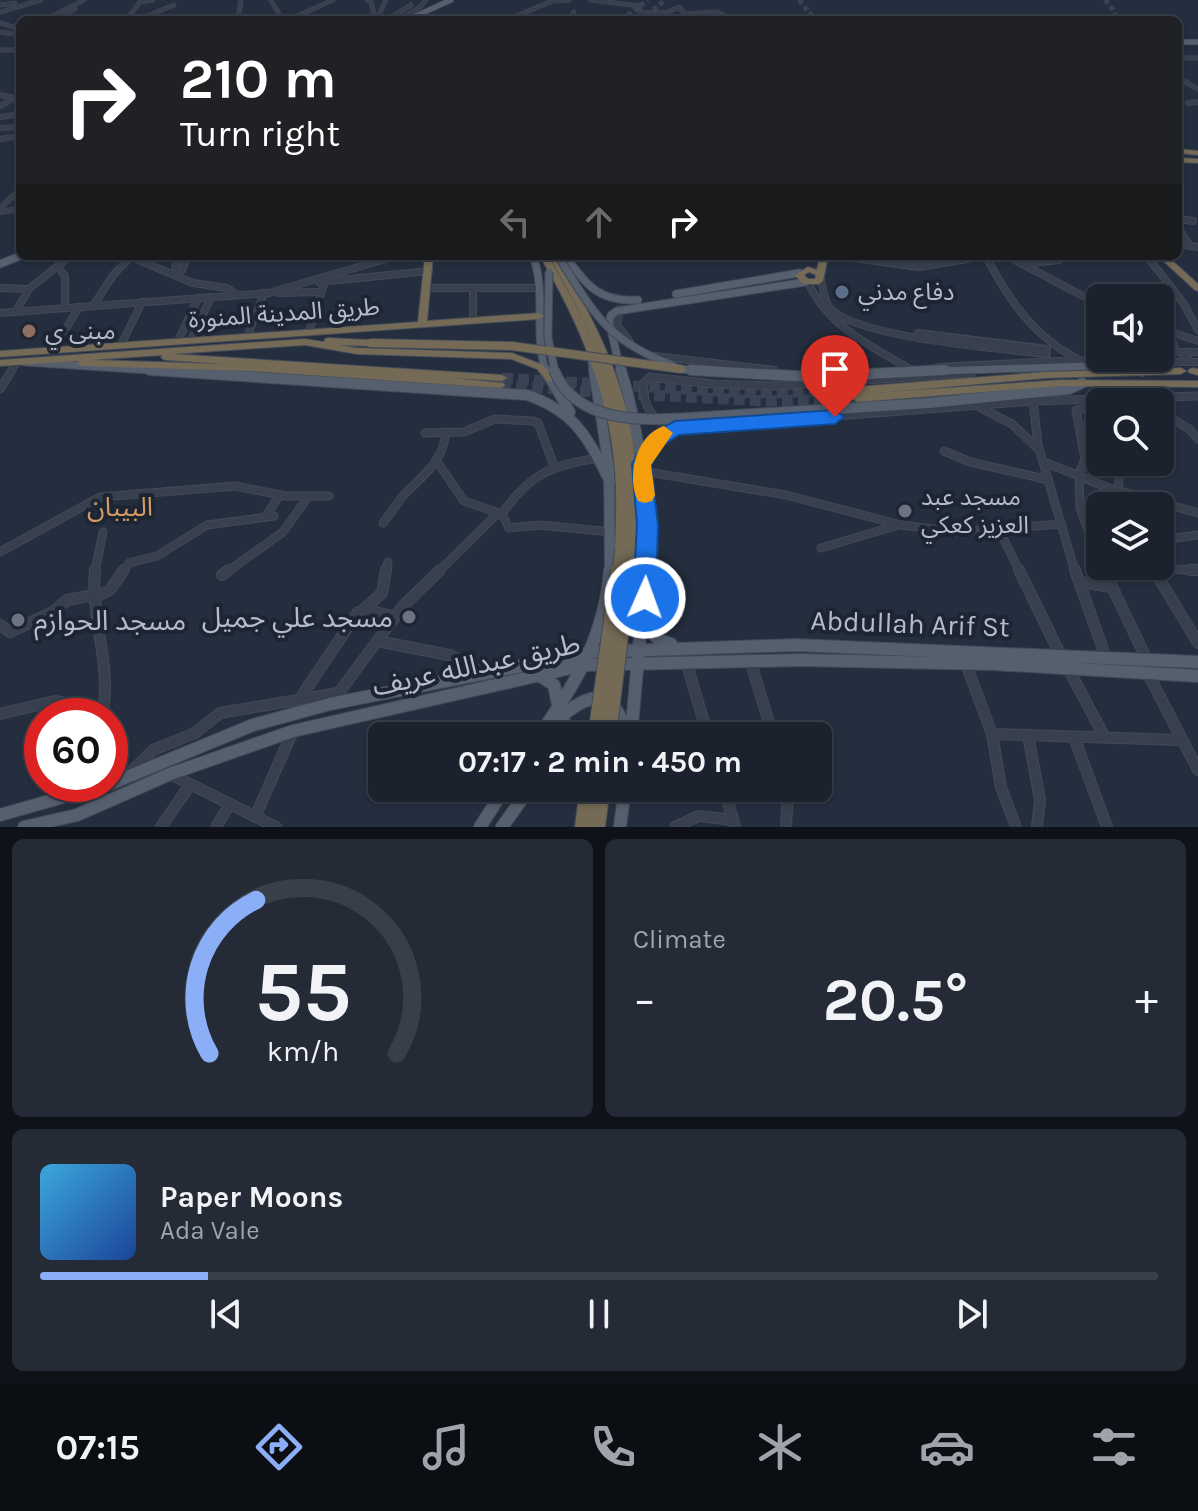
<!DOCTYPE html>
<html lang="en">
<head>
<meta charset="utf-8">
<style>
  :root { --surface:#1b222e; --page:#242a36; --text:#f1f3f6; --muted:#a0a4aa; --line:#393f4a; --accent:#8baff7 }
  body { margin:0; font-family:Karla,"Noto Sans Arabic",sans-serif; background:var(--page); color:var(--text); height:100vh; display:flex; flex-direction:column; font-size:30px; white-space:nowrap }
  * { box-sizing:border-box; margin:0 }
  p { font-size:26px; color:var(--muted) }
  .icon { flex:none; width:44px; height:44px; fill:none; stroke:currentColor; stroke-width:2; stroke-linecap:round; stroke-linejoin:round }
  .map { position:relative; height:827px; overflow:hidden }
  .sheet { display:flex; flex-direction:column; gap:12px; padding:12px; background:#0f1319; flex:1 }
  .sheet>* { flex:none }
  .banner { position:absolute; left:16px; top:16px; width:1166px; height:244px; border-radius:12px; box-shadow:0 2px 6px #0004,0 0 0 2px var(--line); background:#202124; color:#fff; overflow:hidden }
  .controls { position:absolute; left:1086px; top:284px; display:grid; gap:16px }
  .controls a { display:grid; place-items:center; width:88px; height:88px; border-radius:12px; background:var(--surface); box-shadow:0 2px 6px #0004,0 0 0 2px var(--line); font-size:40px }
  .speed { position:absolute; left:24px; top:698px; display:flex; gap:16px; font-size:40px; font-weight:700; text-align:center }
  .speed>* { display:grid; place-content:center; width:104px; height:104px; border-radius:50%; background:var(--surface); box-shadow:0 2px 6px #0004,0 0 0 2px var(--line); line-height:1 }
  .speed .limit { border:12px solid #d22; background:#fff; color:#111 }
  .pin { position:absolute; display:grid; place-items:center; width:68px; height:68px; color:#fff; margin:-82px -34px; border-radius:50% 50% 50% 0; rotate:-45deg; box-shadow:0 0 8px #0007 }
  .pin .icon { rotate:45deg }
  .me { position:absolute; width:88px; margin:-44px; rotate:2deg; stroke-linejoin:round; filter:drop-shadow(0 0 6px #0008) }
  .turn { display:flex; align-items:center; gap:28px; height:168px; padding:0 32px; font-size:36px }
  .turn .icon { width:104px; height:104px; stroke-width:2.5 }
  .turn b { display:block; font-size:56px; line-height:68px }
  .lanes { display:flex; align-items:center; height:76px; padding:0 32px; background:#0003; justify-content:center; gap:40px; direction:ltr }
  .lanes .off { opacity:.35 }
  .big { font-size:60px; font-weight:700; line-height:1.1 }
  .sheet .card { flex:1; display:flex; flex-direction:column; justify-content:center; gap:12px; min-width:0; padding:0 28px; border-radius:12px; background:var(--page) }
  .sheet .dial { align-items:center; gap:0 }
  .dial svg { height:208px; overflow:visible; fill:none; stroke:var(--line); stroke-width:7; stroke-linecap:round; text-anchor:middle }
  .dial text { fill:var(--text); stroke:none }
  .song { display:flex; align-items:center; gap:24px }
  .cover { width:96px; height:96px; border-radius:12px; background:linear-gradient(135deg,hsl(200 70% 55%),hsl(220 70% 35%)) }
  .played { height:8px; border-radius:4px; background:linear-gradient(90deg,var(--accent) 15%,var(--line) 15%) }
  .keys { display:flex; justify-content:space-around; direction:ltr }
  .heat { display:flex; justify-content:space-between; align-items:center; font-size:44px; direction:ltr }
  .sheet .tiles { flex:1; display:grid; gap:12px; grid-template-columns:1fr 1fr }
  .card:last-child { grid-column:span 2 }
  .trip { position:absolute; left:368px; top:722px; width:464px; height:80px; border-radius:12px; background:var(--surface); box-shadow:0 2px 6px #0004,0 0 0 2px var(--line); font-weight:700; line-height:80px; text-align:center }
  .tab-bar { display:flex; height:128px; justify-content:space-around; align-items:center; background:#0b0e12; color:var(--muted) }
  .tab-bar .icon { width:56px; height:56px }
  .tab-bar .on { color:var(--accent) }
  .tab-bar b { font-size:36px; color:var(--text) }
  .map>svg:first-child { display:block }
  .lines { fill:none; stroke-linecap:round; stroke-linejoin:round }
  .highway-tunnel-far1 { stroke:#3a4353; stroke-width:5; stroke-dasharray:5 3; stroke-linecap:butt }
  .highway-tunnel { stroke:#3a4353; stroke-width:11; stroke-dasharray:11 5; stroke-linecap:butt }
  .minor-far4-casing { stroke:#424957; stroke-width:5 }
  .minor-far3-casing { stroke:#424957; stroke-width:6 }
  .minor-far2-casing { stroke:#424957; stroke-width:8 }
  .minor-far1-casing { stroke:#424957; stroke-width:9 }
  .minor-casing { stroke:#424957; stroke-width:12 }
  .major-far3-casing { stroke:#424957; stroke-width:6 }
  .major-far2-casing { stroke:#424957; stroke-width:9 }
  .major-far1-casing { stroke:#424957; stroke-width:12 }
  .major-casing { stroke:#424957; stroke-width:14 }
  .highway-casing { stroke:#434b59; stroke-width:2 }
  .minor-far4 { stroke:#38404e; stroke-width:4 }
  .minor-far3 { stroke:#38404e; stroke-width:5 }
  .minor-far2 { stroke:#38404e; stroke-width:6 }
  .minor-far1 { stroke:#38404e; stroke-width:7 }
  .minor { stroke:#38404e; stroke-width:10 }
  .major-far3 { stroke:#565f6e; stroke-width:5 }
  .major-far2 { stroke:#565f6e; stroke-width:7 }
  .major-far1 { stroke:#565f6e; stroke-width:10 }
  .major { stroke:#565f6e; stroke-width:12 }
  .highway { fill:#746a56; fill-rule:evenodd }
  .major-bridge-far1-casing { stroke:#424957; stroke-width:9; stroke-linecap:butt }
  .major-bridge-casing { stroke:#424957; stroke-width:12; stroke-linecap:butt }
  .highway-bridge-far2-casing { stroke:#434b59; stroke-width:10; stroke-linecap:butt }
  .highway-bridge-far1-casing { stroke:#434b59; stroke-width:13; stroke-linecap:butt }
  .highway-bridge-casing { stroke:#434b59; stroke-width:16; stroke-linecap:butt }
  .major-bridge-far1 { stroke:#565f6e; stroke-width:7 }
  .major-bridge { stroke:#565f6e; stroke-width:10 }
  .highway-bridge-far2 { stroke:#746a56; stroke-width:8 }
  .highway-bridge-far1 { stroke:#746a56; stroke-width:11 }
  .highway-bridge { stroke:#746a56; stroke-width:14 }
  .route { fill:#1a73e8; stroke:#114b97; stroke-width:2 }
  .slow { fill:#f59e0b }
  .service-dot { fill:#5c6f8a; stroke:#1d2533; stroke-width:3 }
  .education-dot { fill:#8d6e63; stroke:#1d2533; stroke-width:3 }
  .worship-dot { fill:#6b7280; stroke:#1d2533; stroke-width:3 }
  .labels { text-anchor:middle; stroke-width:8; stroke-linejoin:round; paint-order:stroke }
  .poi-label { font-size:24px; fill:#b5bbc9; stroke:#1d2533; text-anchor:start }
  .street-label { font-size:24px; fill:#b5bbc9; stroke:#1d2533 }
  .neighbourhood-label { font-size:26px; fill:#d49c64; stroke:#1d2533 }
  .near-poi-label { font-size:28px; fill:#b5bbc9; stroke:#1d2533; text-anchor:end }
  .near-street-label { font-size:28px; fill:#b5bbc9; stroke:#1d2533 }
</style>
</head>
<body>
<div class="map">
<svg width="1198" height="827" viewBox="0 0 1198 827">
  <rect width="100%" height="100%" fill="#242e3e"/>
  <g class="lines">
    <g class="highway-tunnel-far1">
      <polyline points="799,0 815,20"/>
      <polyline points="1105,0 1115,12 1116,20"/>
      <polyline points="621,20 648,0"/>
      <polyline points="641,20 665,0"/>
    </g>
    <g class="highway-tunnel">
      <polyline points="502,378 601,384"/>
      <polyline points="500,385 606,393"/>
      <polyline points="617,385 751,393 855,391"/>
      <polyline points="622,394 767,401 857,398"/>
    </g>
    <defs>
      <g id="minor-far4">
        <polyline points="271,0 280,16 277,20"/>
        <polyline points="590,0 640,6 640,13 668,12 679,7 685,14 717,12 733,20"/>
        <polyline points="554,1 569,0"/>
        <polyline points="0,5 15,3"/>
        <polyline points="0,12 41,0"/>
        <polyline points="239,13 241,0"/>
        <polyline points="379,15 386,0"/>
        <polyline points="129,18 147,16 174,5"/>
        <polyline points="390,18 411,5"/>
        <polyline points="127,19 140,2 153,0"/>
        <polyline points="45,20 84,0"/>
        <polyline points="54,20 75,9"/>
        <polyline points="288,20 333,0"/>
        <polyline points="364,20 374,14 371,1 367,0"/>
        <polyline points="398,20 419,8 426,0"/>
        <polyline points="507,20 555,0"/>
        <polyline points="569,20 574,12"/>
        <polyline points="0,23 20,29"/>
        <polyline points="0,32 20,35"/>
        <polyline points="0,50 20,50"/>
        <polyline points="1178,58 1198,58"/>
        <polyline points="1178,78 1187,82 1178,83"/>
        <polyline points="1187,83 1198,89"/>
      </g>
      <g id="minor-far3">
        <polyline points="0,95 16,98"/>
        <polyline points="1188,103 1198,102"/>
        <polyline points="0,106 20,95"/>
        <polyline points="0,117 20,114"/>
        <polyline points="0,128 20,127"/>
        <polyline points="0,139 20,136"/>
        <polyline points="0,208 20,190"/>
        <polyline points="0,212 20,209"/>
      </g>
      <g id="minor-far2">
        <polyline points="1178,219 1193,221"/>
        <polyline points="1178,227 1189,245"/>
        <polyline points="1178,244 1198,247"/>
        <polyline points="129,256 193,283 227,288 238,295"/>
        <polyline points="839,256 919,267 985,256"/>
        <path d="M 986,256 C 1007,298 1035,338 1078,359"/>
        <polyline points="1007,256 1100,305"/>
        <polyline points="1147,256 1184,304 1198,330"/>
        <polyline points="1023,264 1059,260 1057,256"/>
        <polyline points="57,266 65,276 65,308"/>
        <polyline points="175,275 182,270 188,256"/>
        <polyline points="175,275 176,256"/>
        <path d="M 821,279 C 823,288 824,301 830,308 C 856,338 1004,349 1047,354"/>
        <polyline points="319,282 429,271"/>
        <path d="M 808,282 C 828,326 870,346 910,369"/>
        <polyline points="0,288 29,289 16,311"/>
        <polyline points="426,288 541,288"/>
        <polyline points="473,288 473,320"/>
        <polyline points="29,289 70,256"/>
        <polyline points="279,293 319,292"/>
        <polyline points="93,306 114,274 131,257"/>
        <polyline points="620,309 617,325 630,342"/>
        <polyline points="0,313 269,293 396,256"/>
        <polyline points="1160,329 1168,331 1176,350 1190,360"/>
        <polyline points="309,331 325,281"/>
        <polyline points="1168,331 1198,341"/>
        <polyline points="918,333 1047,349"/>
        <polyline points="248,335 264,293"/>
        <polyline points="191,340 211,297"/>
        <polyline points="178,341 198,298"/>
        <polyline points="121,345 142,302"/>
        <polyline points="53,350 79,307"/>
        <polyline points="1181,352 1198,352"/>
        <polyline points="655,356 774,370"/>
        <polyline points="939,367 1058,361 1198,362"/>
        <polyline points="11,372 17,362"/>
      </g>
      <g id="minor-far1">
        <polyline points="0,389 12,370"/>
        <polyline points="1033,401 1038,445 1075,572"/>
        <polyline points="1100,407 1076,410 1085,459 1079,474 1080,508 1100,563"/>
        <polyline points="981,408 1012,424 1038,449"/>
        <polyline points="1160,411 1189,429 1198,439"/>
        <polyline points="1160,422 1172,418"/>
        <polyline points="1079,425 1100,432"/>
        <path d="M 675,428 C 652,421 644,408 643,384 L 650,377 L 713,384 L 774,386 L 972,373"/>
        <polyline points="425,433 464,432 495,419 533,421 538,423 554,466"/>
        <polyline points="944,451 970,462 1049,480"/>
        <polyline points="1044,462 1109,488 1198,513"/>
        <polyline points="438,463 464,501 502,514 509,528 539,525 612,532"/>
        <polyline points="642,464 655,441 675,428 1033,401 1198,396"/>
        <polyline points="642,471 786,495 901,525 957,532 1062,524"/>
        <polyline points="1104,486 1102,498 1107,506"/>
        <polyline points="1118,491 1119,479 1127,462"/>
        <polyline points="265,517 280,495"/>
        <path d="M 383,523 C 390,514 396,505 403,496 C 424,474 442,464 446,432"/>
        <polyline points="998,528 1020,572"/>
        <polyline points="1160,540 1198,535"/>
        <polyline points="821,548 895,526"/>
        <polyline points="0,552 100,497 235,486 286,496 329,496"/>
        <polyline points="1102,566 1105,572"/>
        <polyline points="1152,566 1155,572"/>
        <polyline points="1154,569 1198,570"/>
        <polyline points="95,572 103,532"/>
        <polyline points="123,572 129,563 157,556 207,525 274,516"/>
        <polyline points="227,572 283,532 308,497"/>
        <polyline points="386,572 388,562"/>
        <path d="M 438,572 L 495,516 L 502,514 C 530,473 551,466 598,458"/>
      </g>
      <g id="minor">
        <path d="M 95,570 C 90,619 113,666 102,716"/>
        <polyline points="1019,570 1061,656"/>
        <polyline points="1075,570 1106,658"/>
        <polyline points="1104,570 1147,660"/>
        <polyline points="1154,570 1198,643"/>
        <polyline points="1190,570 1198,570"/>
        <polyline points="222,575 229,570"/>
        <polyline points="1080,582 1111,587"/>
        <polyline points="96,597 110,590 124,570"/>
        <polyline points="362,611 382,593 386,570"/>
        <polyline points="0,625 10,632 53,612 67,600 94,595"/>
        <polyline points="377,641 449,655 487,670"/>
        <polyline points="750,660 773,736"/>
        <polyline points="686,661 708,736"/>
        <polyline points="966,664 992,734 1001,787 1016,827"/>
        <polyline points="1068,668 1105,738"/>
        <polyline points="1147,672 1198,770"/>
        <polyline points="299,700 358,612 368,610 395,617"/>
        <polyline points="332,702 403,606 440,570"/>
        <polyline points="0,714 55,701 104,711"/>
        <polyline points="992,734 1180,740"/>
        <polyline points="1028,735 1040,800 1037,827"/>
        <polyline points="1074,737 1107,827"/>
        <polyline points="130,773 153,750 195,733 220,713 338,693"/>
        <polyline points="170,774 276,827"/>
        <polyline points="724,788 735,827"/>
        <polyline points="255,817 293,731"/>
        <polyline points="161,827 190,785"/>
        <polyline points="216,827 230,804"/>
        <polyline points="675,827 699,816 733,820"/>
        <polyline points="786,827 788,788"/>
      </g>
      <g id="major-far3">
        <polyline points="407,20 451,0"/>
        <polyline points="1178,42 1198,42"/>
      </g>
      <g id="major-far2">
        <path d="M 533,256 C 547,294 533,334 546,372"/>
        <path d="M 565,256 C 588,286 598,302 638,300"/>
        <polyline points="0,264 20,256"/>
        <polyline points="676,294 799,273"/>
        <polyline points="25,362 180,372"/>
        <polyline points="592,362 594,372"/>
        <polyline points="681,369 708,372"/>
        <polyline points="621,372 609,322 611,315 617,311 806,282"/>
        <polyline points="910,372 1087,366 1142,371"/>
      </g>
      <g id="major-far1">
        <path d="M 150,370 L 527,395 C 576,412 588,438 610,482"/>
        <polyline points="545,370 570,412"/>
        <polyline points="594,370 609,469 610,572"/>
        <path d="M 621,370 C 642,437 647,502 646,572"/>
        <polyline points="691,370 812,377 945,370"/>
        <polyline points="1138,370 1142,371"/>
        <polyline points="704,417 929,403 1069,389 1082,383"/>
      </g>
      <g id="major">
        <polyline points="644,623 659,640 671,644"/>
        <polyline points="539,675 554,685 558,705"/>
        <path d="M 554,723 C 568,710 597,685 614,707 C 621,714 623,727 627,736"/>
        <polyline points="553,724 566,724 571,730 569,736"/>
        <path d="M 539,736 C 577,680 604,639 610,570"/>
        <polyline points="631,736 646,570"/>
        <polyline points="110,784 253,725 330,704 592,652 796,645 1198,662"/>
        <polyline points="0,815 109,784"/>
        <polyline points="24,827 77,815 170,774 293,731 584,665 800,660 993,664 1198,676"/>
        <polyline points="480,827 505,788"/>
        <polyline points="502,827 530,788"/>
        <polyline points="620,827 625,788"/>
      </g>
      <g id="highway">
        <polygon points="1178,149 1198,151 1198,155 1178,153"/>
        <polygon points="1178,158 1198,159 1198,163 1178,162"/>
        <polygon points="425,256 433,256 427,321 540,313 544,316 540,319 0,357 0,351 418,322"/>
        <path d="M 540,256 L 548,256 C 583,315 613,376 622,444 C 613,376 583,315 549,256 L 557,256 C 589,311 620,368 631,432 C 638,471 638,510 638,549 L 636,553 L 632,554 L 627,550 L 625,554 L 621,555 L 617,554 L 615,550 C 616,523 617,496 615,470 C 609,392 579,323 540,256 Z"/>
        <path d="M 820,256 L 828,256 L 823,281 L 819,284 L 803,284 L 795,275 L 808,267 L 817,270 ZM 809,272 L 816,275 L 815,279 L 808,279 L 804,275 Z"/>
        <polygon points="1158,256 1167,256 1198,284 1198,291 1195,290"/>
        <path d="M 328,338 L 370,340 L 375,343 L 370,346 L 338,345 L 357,348 L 512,353 L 543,365 L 555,379 L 553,381 L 547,381 L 537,369 L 511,359 L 357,354 L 305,345 L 173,354 L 502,375 L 507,378 L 502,381 L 453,378 L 503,383 L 505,385 L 503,387 L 500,388 L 251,371 L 82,366 L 79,365 L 77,363 L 79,361 L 0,366 L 0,360 L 305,339 L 324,342 L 325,339 ZM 163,355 L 161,357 L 163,359 L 166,360 L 224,364 L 91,360 Z"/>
        <polygon points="1181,368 1186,371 1181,374 1046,378 855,395 850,391 855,387 1046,372"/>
        <polygon points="1193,368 1198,369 1198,375 1190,373 1188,371 1190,369"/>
        <polygon points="1061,380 1198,381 1198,387 1061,386 857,402 852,398 857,394"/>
        <polygon points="580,788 610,788 605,827 575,827"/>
      </g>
    </defs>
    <use href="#minor-far4" class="minor-far4-casing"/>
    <use href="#minor-far3" class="minor-far3-casing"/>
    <use href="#minor-far2" class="minor-far2-casing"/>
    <use href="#minor-far1" class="minor-far1-casing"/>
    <use href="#minor" class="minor-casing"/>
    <use href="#major-far3" class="major-far3-casing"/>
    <use href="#major-far2" class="major-far2-casing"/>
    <use href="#major-far1" class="major-far1-casing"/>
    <use href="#major" class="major-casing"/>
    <use href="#highway" class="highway-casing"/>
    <use href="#minor-far4" class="minor-far4"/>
    <use href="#minor-far3" class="minor-far3"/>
    <use href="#minor-far2" class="minor-far2"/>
    <use href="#minor-far1" class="minor-far1"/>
    <use href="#minor" class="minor"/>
    <use href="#major-far3" class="major-far3"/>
    <use href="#major-far2" class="major-far2"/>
    <use href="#major-far1" class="major-far1"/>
    <use href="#major" class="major"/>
    <use href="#highway" class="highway"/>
    <defs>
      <g id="major-bridge-far1">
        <path d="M 558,256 C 595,315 606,340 674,366"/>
        <polyline points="549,272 548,338 555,372"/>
      </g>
      <path id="major-bridge" d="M 554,370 C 577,428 653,420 704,417"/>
      <polyline id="highway-bridge-far2" points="370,343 512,346 681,369"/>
      <g id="highway-bridge-far1">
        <polyline points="618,572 621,550"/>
        <polyline points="629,572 632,549"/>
      </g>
      <g id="highway-bridge">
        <polyline points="595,736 618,570"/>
        <polyline points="609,736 629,570"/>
      </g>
    </defs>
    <use href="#major-bridge-far1" class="major-bridge-far1-casing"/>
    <use href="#major-bridge" class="major-bridge-casing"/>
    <use href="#highway-bridge-far2" class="highway-bridge-far2-casing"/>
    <use href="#highway-bridge-far1" class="highway-bridge-far1-casing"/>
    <use href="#highway-bridge" class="highway-bridge-casing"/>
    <use href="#major-bridge-far1" class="major-bridge-far1"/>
    <use href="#major-bridge" class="major-bridge"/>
    <use href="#highway-bridge-far2" class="highway-bridge-far2"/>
    <use href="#highway-bridge-far1" class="highway-bridge-far1"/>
    <use href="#highway-bridge" class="highway-bridge"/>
  </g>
  <polygon class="route" points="835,410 844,417 835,424 679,435 662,446 651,465 658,525 656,598 653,606 645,609 637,606 633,598 637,525 632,464 649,435 675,421"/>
  <path class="slow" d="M 664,426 L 673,433 L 651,465 L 655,495 L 652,501 L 645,503 L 638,501 C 626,476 636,435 664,426 Z"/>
  <circle class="service-dot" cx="842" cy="292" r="8"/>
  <circle class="education-dot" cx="29" cy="331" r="8"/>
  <g class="worship-dot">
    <circle cx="905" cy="511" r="8"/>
    <circle cx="409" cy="617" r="8"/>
    <circle cx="18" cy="620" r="8"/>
  </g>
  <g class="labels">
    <g class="poi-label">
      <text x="858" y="300">دفاع مدني</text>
      <text x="45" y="339">مبنى ي</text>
      <text x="921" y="505">مسجد عبد<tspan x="921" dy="28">العزيز كعكي</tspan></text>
    </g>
    <g class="street-label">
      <text transform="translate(284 313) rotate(-4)" y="8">طريق المدينة المنورة</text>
    </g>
    <g class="neighbourhood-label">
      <text x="120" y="516">البيبان</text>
    </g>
    <g class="near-poi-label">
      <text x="393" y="627">مسجد علي جميل</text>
      <text x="34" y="630" text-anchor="start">مسجد الحوازم</text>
    </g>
    <g class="near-street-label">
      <text transform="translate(910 623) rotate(2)" y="10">Abdullah Arif St</text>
      <text transform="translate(476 664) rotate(-12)" y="10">طريق عبدالله عريف</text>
    </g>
  </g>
</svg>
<div class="controls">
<a><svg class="icon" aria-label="sound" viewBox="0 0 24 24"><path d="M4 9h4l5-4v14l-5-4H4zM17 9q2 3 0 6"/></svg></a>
<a><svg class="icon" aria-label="search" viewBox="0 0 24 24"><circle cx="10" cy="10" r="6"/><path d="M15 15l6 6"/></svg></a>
<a><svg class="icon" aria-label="layers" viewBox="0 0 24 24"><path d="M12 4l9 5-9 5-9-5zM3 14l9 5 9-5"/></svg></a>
</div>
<div class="speed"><div class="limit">60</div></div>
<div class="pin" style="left:835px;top:417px;background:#d93025"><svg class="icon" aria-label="arrive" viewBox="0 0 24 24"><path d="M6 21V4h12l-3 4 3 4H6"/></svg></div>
<svg class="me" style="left:645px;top:598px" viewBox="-20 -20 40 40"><circle r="17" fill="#1a73e8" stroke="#fff" stroke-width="3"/><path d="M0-11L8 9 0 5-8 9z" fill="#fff"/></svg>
<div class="trip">07:17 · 2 min · 450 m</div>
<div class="banner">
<div class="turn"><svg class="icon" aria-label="right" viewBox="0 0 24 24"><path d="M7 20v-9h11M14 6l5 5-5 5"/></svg><div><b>210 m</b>Turn right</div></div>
<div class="lanes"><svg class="icon off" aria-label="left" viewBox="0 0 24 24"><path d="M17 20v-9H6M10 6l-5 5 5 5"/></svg><svg class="icon off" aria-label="ahead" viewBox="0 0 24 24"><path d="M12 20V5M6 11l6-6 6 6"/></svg><svg class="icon" aria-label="right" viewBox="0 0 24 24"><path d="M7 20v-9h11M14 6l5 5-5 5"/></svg></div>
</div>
</div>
<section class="sheet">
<div class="tiles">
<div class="card dial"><svg viewBox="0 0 100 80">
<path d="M14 69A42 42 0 1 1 86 69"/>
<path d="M14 69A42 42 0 0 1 32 10" stroke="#8baff7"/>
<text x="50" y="56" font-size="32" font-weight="700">55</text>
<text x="50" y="72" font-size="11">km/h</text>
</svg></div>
<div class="card"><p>Climate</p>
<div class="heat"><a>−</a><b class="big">20.5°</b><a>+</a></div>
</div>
<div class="card">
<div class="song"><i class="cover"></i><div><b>Paper Moons</b><p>Ada Vale</p></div></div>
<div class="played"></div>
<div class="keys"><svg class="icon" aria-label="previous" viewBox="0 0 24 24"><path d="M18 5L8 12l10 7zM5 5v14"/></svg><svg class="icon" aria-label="pause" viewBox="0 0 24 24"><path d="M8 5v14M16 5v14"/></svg><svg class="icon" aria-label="next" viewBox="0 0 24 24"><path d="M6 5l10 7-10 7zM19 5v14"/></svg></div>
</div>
</div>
</section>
<nav class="tab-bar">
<b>07:15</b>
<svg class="icon on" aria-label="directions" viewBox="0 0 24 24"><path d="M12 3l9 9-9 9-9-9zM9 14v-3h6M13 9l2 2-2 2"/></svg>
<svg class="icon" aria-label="music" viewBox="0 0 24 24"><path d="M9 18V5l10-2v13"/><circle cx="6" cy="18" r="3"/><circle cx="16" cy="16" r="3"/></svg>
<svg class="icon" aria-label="phone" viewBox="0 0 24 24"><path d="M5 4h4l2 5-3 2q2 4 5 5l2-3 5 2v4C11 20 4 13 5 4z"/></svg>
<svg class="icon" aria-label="climate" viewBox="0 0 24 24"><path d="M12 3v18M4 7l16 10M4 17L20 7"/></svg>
<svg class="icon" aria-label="car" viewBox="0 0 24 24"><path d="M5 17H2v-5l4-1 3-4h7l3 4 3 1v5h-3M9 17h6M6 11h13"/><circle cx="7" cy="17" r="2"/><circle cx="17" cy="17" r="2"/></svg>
<svg class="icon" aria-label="filters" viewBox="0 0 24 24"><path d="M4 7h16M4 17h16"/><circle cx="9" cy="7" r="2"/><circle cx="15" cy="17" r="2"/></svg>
</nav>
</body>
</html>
